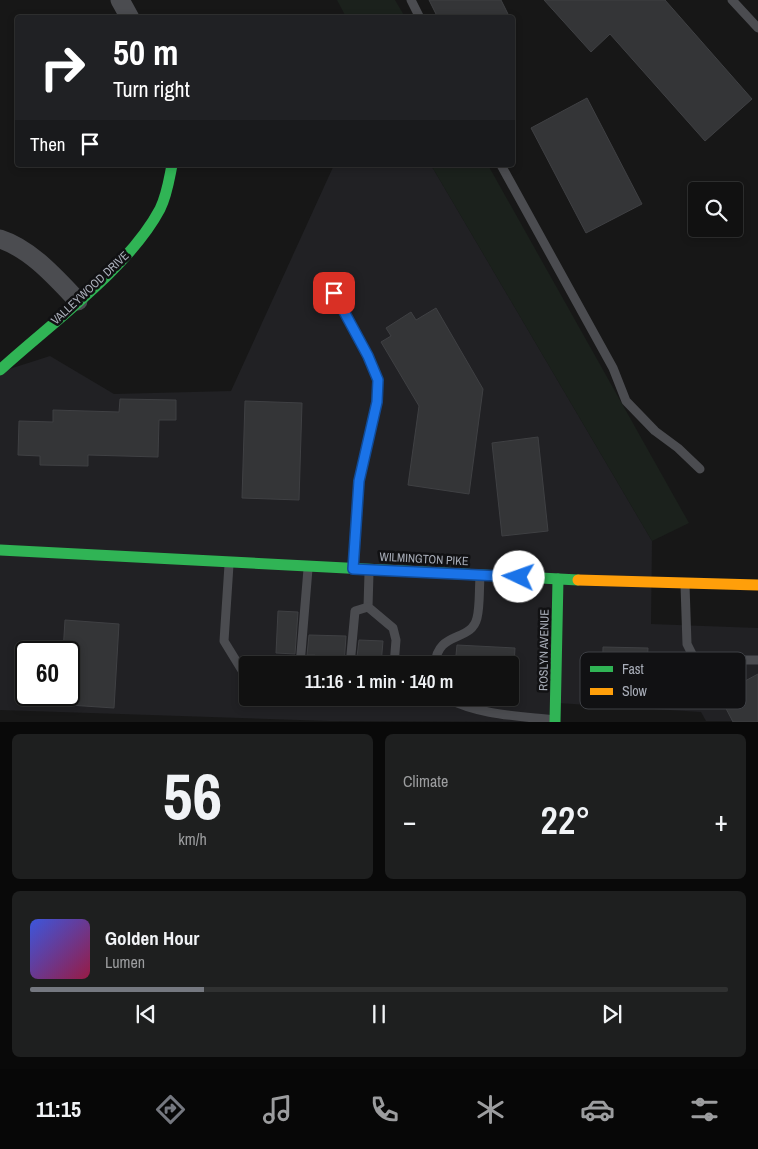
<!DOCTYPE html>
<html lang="en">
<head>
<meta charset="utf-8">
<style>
  :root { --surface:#111; --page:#1e1f1f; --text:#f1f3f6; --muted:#9c9d9f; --line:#303131; --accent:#757880 }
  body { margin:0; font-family:"Archivo Narrow",sans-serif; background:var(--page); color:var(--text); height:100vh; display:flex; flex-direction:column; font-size:19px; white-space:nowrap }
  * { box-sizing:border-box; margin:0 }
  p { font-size:16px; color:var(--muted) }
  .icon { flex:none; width:28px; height:28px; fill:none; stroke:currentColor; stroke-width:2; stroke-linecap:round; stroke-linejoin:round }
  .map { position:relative; height:722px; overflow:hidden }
  .drawer { display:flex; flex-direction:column; gap:12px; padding:12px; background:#090909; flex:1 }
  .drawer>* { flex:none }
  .top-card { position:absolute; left:15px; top:15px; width:500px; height:152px; border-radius:5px; box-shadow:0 2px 8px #0003,0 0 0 1px var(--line); background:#202124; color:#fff; overflow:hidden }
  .fabs { position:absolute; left:688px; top:182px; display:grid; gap:10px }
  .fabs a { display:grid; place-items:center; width:55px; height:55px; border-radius:5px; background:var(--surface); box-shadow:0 2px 8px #0003,0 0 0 1px var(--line); font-size:25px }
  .speed { position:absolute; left:15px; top:641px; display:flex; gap:10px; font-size:25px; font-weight:700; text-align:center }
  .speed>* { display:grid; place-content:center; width:65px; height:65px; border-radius:50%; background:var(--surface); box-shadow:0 2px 8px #0003,0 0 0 1px var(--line); line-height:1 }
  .speed .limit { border:2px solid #111; border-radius:8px; background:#fff; color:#111 }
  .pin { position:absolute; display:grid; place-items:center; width:42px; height:42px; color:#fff; margin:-21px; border-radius:10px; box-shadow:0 2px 8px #0006 }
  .me { position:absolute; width:55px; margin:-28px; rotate:273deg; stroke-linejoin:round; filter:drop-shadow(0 0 4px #0008) }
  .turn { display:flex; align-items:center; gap:18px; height:105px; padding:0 15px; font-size:22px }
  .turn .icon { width:65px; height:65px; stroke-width:2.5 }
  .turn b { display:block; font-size:35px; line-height:42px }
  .then { display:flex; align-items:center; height:48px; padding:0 15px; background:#0003; gap:10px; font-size:19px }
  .big { font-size:38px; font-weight:600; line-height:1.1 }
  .drawer .card { flex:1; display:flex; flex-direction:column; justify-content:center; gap:8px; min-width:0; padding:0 18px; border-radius:8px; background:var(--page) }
  .drawer .dial { align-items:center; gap:0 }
  .dial b { font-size:65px; line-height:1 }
  .song { display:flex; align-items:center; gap:15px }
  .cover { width:60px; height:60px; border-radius:8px; background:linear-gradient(135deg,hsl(230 70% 55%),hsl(340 70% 35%)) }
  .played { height:5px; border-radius:2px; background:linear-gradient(90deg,var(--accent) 25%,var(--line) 25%) }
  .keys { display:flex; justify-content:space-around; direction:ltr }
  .heat { display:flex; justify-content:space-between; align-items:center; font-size:28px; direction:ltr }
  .drawer .tiles { flex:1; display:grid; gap:12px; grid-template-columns:1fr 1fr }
  .card:last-child { grid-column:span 2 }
  .trip { position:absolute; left:239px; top:656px; width:280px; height:50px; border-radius:5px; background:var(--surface); box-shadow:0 2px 8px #0003,0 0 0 1px var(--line); font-weight:600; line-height:50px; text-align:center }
  .tab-bar { display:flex; height:80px; justify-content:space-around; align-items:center; background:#070707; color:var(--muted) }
  .tab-bar .icon { width:35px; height:35px }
  .tab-bar .selected { color:var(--accent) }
  .tab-bar b { font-size:22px; color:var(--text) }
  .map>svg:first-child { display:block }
  .built { fill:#212124; fill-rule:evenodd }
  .green { fill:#1b211c }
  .building { fill:#343537; stroke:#3f4043 }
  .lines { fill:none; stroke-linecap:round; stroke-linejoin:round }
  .lane { stroke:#4b4c50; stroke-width:9 }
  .street { stroke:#4b4c50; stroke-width:19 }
  .fast { stroke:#30b455; stroke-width:11 }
  .slow { stroke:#ff9f0a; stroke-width:11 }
  .route-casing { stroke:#114b97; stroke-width:12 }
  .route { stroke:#1a73e8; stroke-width:9 }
  .labels { text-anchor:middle; stroke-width:5; stroke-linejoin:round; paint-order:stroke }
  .street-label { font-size:12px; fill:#a8adb8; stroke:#111113 }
  .key { fill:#111113; stroke:#3e4045; stroke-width:1 }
  .key-label { font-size:14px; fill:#a8adb8 }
</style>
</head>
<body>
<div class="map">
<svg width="758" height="722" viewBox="0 0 758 722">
  <rect width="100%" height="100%" fill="#171717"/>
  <path class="built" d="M 334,165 L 431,165 L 652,541 L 651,624 L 758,628 L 758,721 L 706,721 L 701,712 L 557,703 L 555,722 L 329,721 L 0,710 L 0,372 L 50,356 L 114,394 L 231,391 ZM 26,652 L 69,652 L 69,695 L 26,695 ZM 248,665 L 510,665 L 510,698 L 248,698 Z"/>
  <g class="green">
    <polygon points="337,0 395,0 405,17 346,17"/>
    <polygon points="431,165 488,165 689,523 652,541"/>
  </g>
  <g class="building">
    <polygon points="429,0 501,0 510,18 438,18"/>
    <polygon points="544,0 665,0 752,99 705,141 610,34 591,52"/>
    <polygon points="587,98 642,204 586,233 531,128"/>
    <polygon points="436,308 483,389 469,494 408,485 419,406 381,342 391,336 386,328 411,312 416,320"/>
    <polygon points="120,399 176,400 176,420 159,420 158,457 88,455 88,466 40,465 40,456 18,455 19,421 53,422 53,410 119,412"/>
    <polygon points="245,401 302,403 299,500 242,498"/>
    <polygon points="538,437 548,531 502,536 492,443"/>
    <polygon points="278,611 298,612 295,654 276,653"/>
    <polygon points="65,620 119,624 114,708 69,705 69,652 63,652"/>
    <polygon points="309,635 346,636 344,665 315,665 315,655 307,655"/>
    <polygon points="359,640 383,641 381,665 356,665"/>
    <polygon points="457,645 515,648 514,665 455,665"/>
    <polygon points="603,647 648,648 647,665 631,664 630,692 602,691"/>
    <polygon points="758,674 758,722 733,722 719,695"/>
  </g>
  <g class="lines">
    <g class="lane">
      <polyline points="411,0 420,18"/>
      <polyline points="732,0 758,28"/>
      <polyline points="501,165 613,368 626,401 655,431 678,448 700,469"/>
      <polyline points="334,293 368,356 378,380 377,402 359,481 353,566"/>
      <polyline points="229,565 224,641 243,672 248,673"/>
      <polyline points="369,573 368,607 393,628 396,640 394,665"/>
      <polyline points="685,585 687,644 695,660 758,660"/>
      <polyline points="300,665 308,569"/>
      <polyline points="350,665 355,611 368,607"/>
      <path d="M 435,665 C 437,630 471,643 477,618 C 480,606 479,590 480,578"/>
      <polyline points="355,698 374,702 381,698"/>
      <path d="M 447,698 C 478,715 519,716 554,720"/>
    </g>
    <g class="street">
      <polyline points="120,0 130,18"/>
      <path d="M 0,239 C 31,249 56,278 78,301"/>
    </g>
    <g class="fast">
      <path d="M 0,370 C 50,324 129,268 160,209 C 167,195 169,180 172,165"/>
      <polyline points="0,550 578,580"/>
      <polyline points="555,722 558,579"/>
    </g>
    <polyline class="slow" points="578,580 758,585"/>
  </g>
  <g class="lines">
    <defs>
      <polyline id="route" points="334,293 368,356 378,380 377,402 359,481 353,569 519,577"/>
    </defs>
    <use href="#route" class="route-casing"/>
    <use href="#route" class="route"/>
  </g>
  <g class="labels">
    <g class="street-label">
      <text transform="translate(90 288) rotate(-43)" y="4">VALLEYWOOD DRIVE</text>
      <text transform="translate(424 559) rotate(3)" y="4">WILMINGTON PIKE</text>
      <text transform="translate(544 650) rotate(-89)" y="4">ROSLYN AVENUE</text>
    </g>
  </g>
  <rect x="580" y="652" width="166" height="57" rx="8" class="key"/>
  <rect x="590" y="666" width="23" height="6" fill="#30b455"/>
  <rect x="590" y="688" width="23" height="7" fill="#ff9f0a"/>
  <g class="key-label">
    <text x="622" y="674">Fast</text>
    <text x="622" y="696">Slow</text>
  </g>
</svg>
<div class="fabs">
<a><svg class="icon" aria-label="search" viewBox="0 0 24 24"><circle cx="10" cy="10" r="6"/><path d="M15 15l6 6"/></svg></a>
</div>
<div class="speed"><div class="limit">60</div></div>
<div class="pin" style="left:334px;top:293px;background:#d93025"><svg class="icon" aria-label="arrive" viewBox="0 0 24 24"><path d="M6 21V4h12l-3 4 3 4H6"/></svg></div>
<svg class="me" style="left:519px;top:577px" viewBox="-20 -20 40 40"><circle r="19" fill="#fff"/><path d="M0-13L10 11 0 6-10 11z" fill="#1a73e8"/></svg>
<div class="trip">11:16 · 1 min · 140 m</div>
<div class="top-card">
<div class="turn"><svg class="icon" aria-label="right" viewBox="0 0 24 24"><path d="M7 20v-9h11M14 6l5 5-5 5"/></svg><div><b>50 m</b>Turn right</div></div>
<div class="then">Then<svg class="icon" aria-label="arrive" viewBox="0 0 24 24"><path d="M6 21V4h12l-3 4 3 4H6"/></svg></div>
</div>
</div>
<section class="drawer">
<div class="tiles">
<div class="card dial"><b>56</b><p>km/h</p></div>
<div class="card"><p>Climate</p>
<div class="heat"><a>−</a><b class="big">22°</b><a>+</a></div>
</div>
<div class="card">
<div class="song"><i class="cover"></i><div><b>Golden Hour</b><p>Lumen</p></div></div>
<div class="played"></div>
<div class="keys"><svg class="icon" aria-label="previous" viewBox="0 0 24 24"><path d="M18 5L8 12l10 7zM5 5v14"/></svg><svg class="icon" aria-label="pause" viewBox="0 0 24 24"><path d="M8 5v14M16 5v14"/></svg><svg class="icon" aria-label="next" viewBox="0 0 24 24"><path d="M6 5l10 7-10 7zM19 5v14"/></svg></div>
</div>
</div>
</section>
<nav class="tab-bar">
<b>11:15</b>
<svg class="icon selected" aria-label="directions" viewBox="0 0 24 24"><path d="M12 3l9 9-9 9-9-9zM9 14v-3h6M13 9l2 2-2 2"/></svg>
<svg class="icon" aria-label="music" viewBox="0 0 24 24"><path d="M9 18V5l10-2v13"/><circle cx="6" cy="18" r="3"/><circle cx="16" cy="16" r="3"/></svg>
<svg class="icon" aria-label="phone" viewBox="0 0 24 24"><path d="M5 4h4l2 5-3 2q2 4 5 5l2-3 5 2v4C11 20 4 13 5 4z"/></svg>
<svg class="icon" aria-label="climate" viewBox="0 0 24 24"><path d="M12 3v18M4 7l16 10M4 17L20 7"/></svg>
<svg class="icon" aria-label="car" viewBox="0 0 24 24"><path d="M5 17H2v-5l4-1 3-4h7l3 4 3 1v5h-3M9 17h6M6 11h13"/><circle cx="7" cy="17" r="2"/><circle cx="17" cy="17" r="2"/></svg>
<svg class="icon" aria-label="filters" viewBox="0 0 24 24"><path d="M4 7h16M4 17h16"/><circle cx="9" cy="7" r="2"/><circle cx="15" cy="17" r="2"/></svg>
</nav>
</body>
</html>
